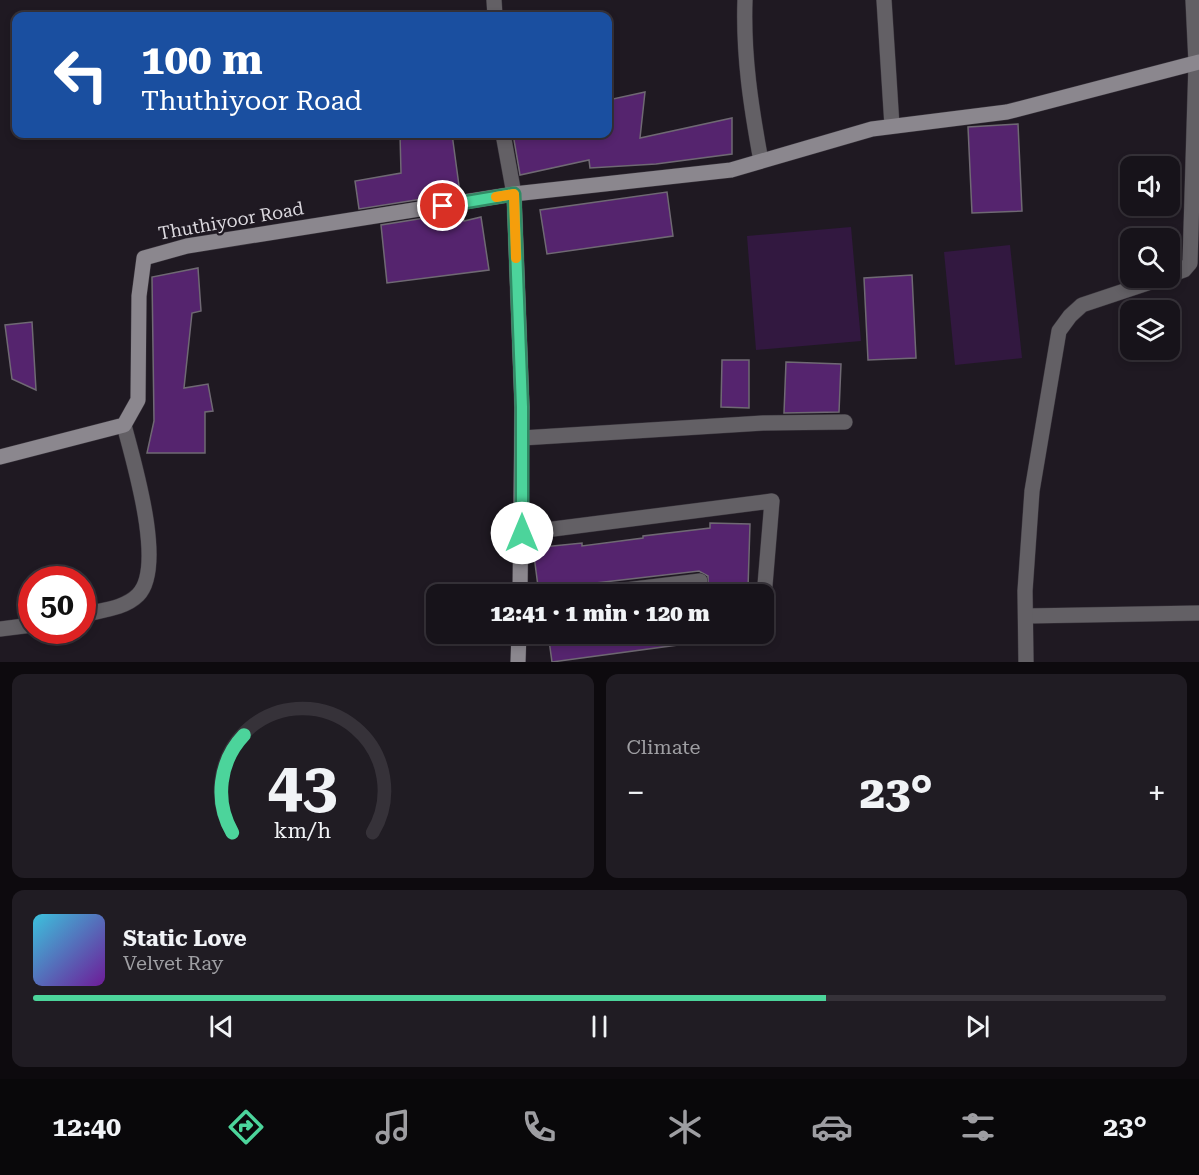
<!DOCTYPE html>
<html lang="en">
<head>
<meta charset="utf-8">
<style>
  :root { --surface:#17131a; --page:#201c23; --text:#f1f3f6; --muted:#9e9ea2; --line:#363239; --accent:#4cd49b }
  body { margin:0; font-family:"Roboto Serif",serif; background:var(--page); color:var(--text); height:100vh; display:flex; flex-direction:column; font-size:22px; white-space:nowrap }
  * { box-sizing:border-box; margin:0 }
  p { font-size:20px; color:var(--muted) }
  .icon { flex:none; width:33px; height:33px; fill:none; stroke:currentColor; stroke-width:2; stroke-linecap:round; stroke-linejoin:round }
  .map { position:relative; height:662px; overflow:hidden }
  .sheet { display:flex; flex-direction:column; gap:12px; padding:12px; background:#0d0a0e; flex:1 }
  .sheet>* { flex:none }
  .guide { position:absolute; left:12px; top:12px; width:600px; height:126px; border-radius:12px; box-shadow:0 3px 9px #0003,0 0 0 2px var(--line); background:#1a4fa0; color:#fff; overflow:hidden }
  .buttons { position:absolute; left:1120px; top:156px; display:grid; gap:12px }
  .buttons a { display:grid; place-items:center; width:60px; height:60px; border-radius:12px; background:var(--surface); box-shadow:0 3px 9px #0003,0 0 0 2px var(--line); font-size:30px }
  .speed { position:absolute; left:18px; top:566px; display:flex; gap:12px; font-size:30px; font-weight:700; text-align:center }
  .speed>* { display:grid; place-content:center; width:78px; height:78px; border-radius:50%; background:var(--surface); box-shadow:0 3px 9px #0003,0 0 0 2px var(--line); line-height:1 }
  .speed .limit { border:9px solid #d22; background:#fff; color:#111 }
  .pin { position:absolute; display:grid; place-items:center; width:51px; height:51px; color:#fff; margin:-26px; border:3px solid #fff; border-radius:50%; box-shadow:0 2px 6px #0007 }
  .me { position:absolute; width:66px; margin:-33px; rotate:0deg; stroke-linejoin:round; filter:drop-shadow(0 0 4px #0008) }
  .turn { display:flex; align-items:center; gap:21px; height:126px; padding:0 30px; font-size:27px }
  .turn .icon { width:78px; height:78px; stroke-width:2.5 }
  .turn b { display:block; font-size:42px; line-height:51px }
  .big { font-size:45px; font-weight:800; line-height:1.1 }
  .sheet .tile { flex:1; display:flex; flex-direction:column; justify-content:center; gap:9px; min-width:0; padding:0 21px; border-radius:12px; background:var(--page) }
  .sheet .dial { align-items:center; gap:0 }
  .dial svg { height:156px; overflow:visible; fill:none; stroke:var(--line); stroke-width:7; stroke-linecap:round; text-anchor:middle }
  .dial text { fill:var(--text); stroke:none }
  .song { display:flex; align-items:center; gap:18px }
  .cover { width:72px; height:72px; border-radius:9px; background:linear-gradient(135deg,hsl(190 70% 55%),hsl(280 70% 35%)) }
  .played { height:6px; border-radius:3px; background:linear-gradient(90deg,var(--accent) 70%,var(--line) 70%) }
  .keys { display:flex; justify-content:space-around; direction:ltr }
  .heat { display:flex; justify-content:space-between; align-items:center; font-size:33px; direction:ltr }
  .sheet .tiles { flex:1; display:grid; gap:12px; grid-template-columns:1fr 1fr }
  .tile:last-child { grid-column:span 2 }
  .trip { position:absolute; left:426px; top:584px; width:348px; height:60px; border-radius:12px; background:var(--surface); box-shadow:0 3px 9px #0003,0 0 0 2px var(--line); font-weight:800; line-height:60px; text-align:center }
  .tab-bar { display:flex; height:96px; justify-content:space-around; align-items:center; background:#09080a; color:var(--muted) }
  .tab-bar .icon { width:42px; height:42px }
  .tab-bar .current { color:var(--accent) }
  .tab-bar b { font-size:27px; color:var(--text) }
  .map>svg:first-child { display:block }
  .green { fill:#321840 }
  .building { fill:#55246e; stroke:#6f6973; stroke-width:1.5 }
  .lines { fill:none; stroke-linecap:round; stroke-linejoin:round }
  .street-casing { stroke:#39343c; stroke-width:16 }
  .secondary-casing { stroke:#39343c; stroke-width:16 }
  .street { stroke:#636065; stroke-width:15 }
  .secondary { stroke:#8b878e; stroke-width:15 }
  .route-casing { stroke:#318a65; stroke-width:15 }
  .route { stroke:#4cd49b; stroke-width:10 }
  .slow { stroke:#f59e0b; stroke-width:10 }
  .labels { text-anchor:middle; stroke-width:4.5; stroke-linejoin:round; paint-order:stroke }
  .street-label { font-size:18px; fill:#dbd8de; stroke:#1f1922 }
</style>
</head>
<body>
<div class="map">
<svg width="1199" height="662" viewBox="0 0 1199 662">
  <rect width="100%" height="100%" fill="#1f1922"/>
  <g class="green">
    <polygon points="851,227 861,341 756,350 747,236"/>
    <polygon points="1010,245 1022,358 955,365 944,252"/>
  </g>
  <g class="building">
    <polygon points="645,92 640,138 732,118 732,154 656,164 590,168 589,160 520,175 513,134 608,134 608,100"/>
    <polygon points="1018,124 1022,211 972,213 968,127"/>
    <polygon points="400,134 452,134 460,193 359,209 355,181 401,173"/>
    <polygon points="667,192 673,236 547,254 540,210"/>
    <polygon points="462,212 464,221 481,217 489,270 387,283 381,225"/>
    <polygon points="198,268 201,311 192,313 184,388 208,384 213,411 205,412 205,453 147,453 154,421 152,277"/>
    <polygon points="912,275 916,358 868,360 864,278"/>
    <polygon points="32,322 36,390 12,379 5,325"/>
    <polygon points="722,360 749,360 749,408 721,407"/>
    <polygon points="786,362 841,364 839,412 784,413"/>
    <polygon points="710,523 750,524 748,588 708,587 708,576 699,571 587,584 583,590 539,594 533,548 582,543 582,546 643,538 643,536 710,528"/>
    <polygon points="548,633 684,633 685,644 552,662"/>
  </g>
  <g class="lines">
    <defs>
      <g id="street">
        <polyline points="494,0 495,16"/>
        <path d="M 745,0 C 743,55 751,107 761,161"/>
        <polyline points="884,0 892,126"/>
        <polyline points="503,134 514,194"/>
        <polyline points="1170,275 1184,270 1190,263 1196,63 1193,0"/>
        <polyline points="522,438 763,423 845,422"/>
        <polyline points="522,533 772,501 764,597"/>
        <polyline points="592,594 700,581"/>
        <path d="M 82,615 C 101,610 124,609 138,595 C 166,567 133,460 124,425"/>
        <polyline points="1026,616 1199,613"/>
        <polyline points="0,629 32,625"/>
        <polyline points="1026,662 1025,591 1032,491 1059,331 1070,316 1082,305 1163,278"/>
      </g>
      <g id="secondary">
        <polyline points="514,194 522,407 520,594"/>
        <polyline points="0,457 124,425 138,400 139,296 144,258 187,246 514,194 731,170 872,129 1007,112 1199,62"/>
        <polyline points="518,662 519,633"/>
      </g>
    </defs>
    <use href="#street" class="street-casing"/>
    <use href="#secondary" class="secondary-casing"/>
    <use href="#street" class="street"/>
    <use href="#secondary" class="secondary"/>
  </g>
  <g class="lines">
    <defs>
      <polyline id="route" points="443,206 514,194 522,407 522,533"/>
    </defs>
    <use href="#route" class="route-casing"/>
    <use href="#route" class="route"/>
    <polyline class="slow" points="496,197 514,194 516,258"/>
  </g>
  <g class="labels">
    <g class="street-label">
      <text transform="translate(231 221) rotate(-10)" y="6">Thuthiyoor Road</text>
    </g>
  </g>
</svg>
<div class="buttons">
<a><svg class="icon" aria-label="sound" viewBox="0 0 24 24"><path d="M4 9h4l5-4v14l-5-4H4zM17 9q2 3 0 6"/></svg></a>
<a><svg class="icon" aria-label="search" viewBox="0 0 24 24"><circle cx="10" cy="10" r="6"/><path d="M15 15l6 6"/></svg></a>
<a><svg class="icon" aria-label="layers" viewBox="0 0 24 24"><path d="M12 4l9 5-9 5-9-5zM3 14l9 5 9-5"/></svg></a>
</div>
<div class="speed"><div class="limit">50</div></div>
<div class="pin" style="left:443px;top:206px;background:#d93025"><svg class="icon" aria-label="arrive" viewBox="0 0 24 24"><path d="M6 21V4h12l-3 4 3 4H6"/></svg></div>
<svg class="me" style="left:522px;top:533px" viewBox="-20 -20 40 40"><circle r="19" fill="#fff"/><path d="M0-13L10 11 0 6-10 11z" fill="#4cd49b"/></svg>
<div class="trip">12:41 · 1 min · 120 m</div>
<div class="guide">
<div class="turn"><svg class="icon" aria-label="left" viewBox="0 0 24 24"><path d="M17 20v-9H6M10 6l-5 5 5 5"/></svg><div><b>100 m</b>Thuthiyoor Road</div></div>
</div>
</div>
<section class="sheet">
<div class="tiles">
<div class="tile dial"><svg viewBox="0 0 100 80">
<path d="M14 69A42 42 0 1 1 86 69"/>
<path d="M14 69A42 42 0 0 1 20 19" stroke="#4cd49b"/>
<text x="50" y="56" font-size="32" font-weight="700">43</text>
<text x="50" y="72" font-size="11">km/h</text>
</svg></div>
<div class="tile"><p>Climate</p>
<div class="heat"><a>−</a><b class="big">23°</b><a>+</a></div>
</div>
<div class="tile">
<div class="song"><i class="cover"></i><div><b>Static Love</b><p>Velvet Ray</p></div></div>
<div class="played"></div>
<div class="keys"><svg class="icon" aria-label="previous" viewBox="0 0 24 24"><path d="M18 5L8 12l10 7zM5 5v14"/></svg><svg class="icon" aria-label="pause" viewBox="0 0 24 24"><path d="M8 5v14M16 5v14"/></svg><svg class="icon" aria-label="next" viewBox="0 0 24 24"><path d="M6 5l10 7-10 7zM19 5v14"/></svg></div>
</div>
</div>
</section>
<nav class="tab-bar">
<b>12:40</b>
<svg class="icon current" aria-label="directions" viewBox="0 0 24 24"><path d="M12 3l9 9-9 9-9-9zM9 14v-3h6M13 9l2 2-2 2"/></svg>
<svg class="icon" aria-label="music" viewBox="0 0 24 24"><path d="M9 18V5l10-2v13"/><circle cx="6" cy="18" r="3"/><circle cx="16" cy="16" r="3"/></svg>
<svg class="icon" aria-label="phone" viewBox="0 0 24 24"><path d="M5 4h4l2 5-3 2q2 4 5 5l2-3 5 2v4C11 20 4 13 5 4z"/></svg>
<svg class="icon" aria-label="climate" viewBox="0 0 24 24"><path d="M12 3v18M4 7l16 10M4 17L20 7"/></svg>
<svg class="icon" aria-label="car" viewBox="0 0 24 24"><path d="M5 17H2v-5l4-1 3-4h7l3 4 3 1v5h-3M9 17h6M6 11h13"/><circle cx="7" cy="17" r="2"/><circle cx="17" cy="17" r="2"/></svg>
<svg class="icon" aria-label="filters" viewBox="0 0 24 24"><path d="M4 7h16M4 17h16"/><circle cx="9" cy="7" r="2"/><circle cx="15" cy="17" r="2"/></svg>
<b>23°</b>
</nav>
</body>
</html>
